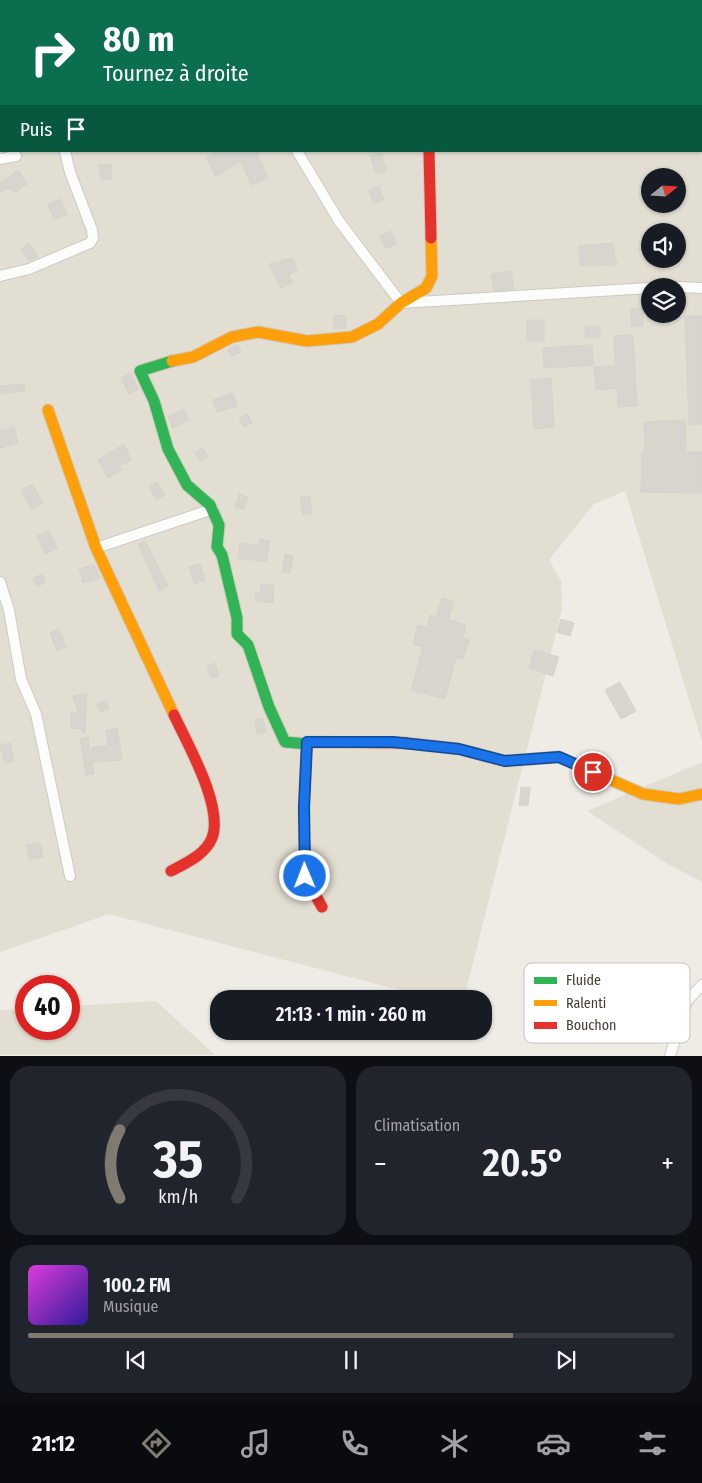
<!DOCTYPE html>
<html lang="fr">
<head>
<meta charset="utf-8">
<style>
  :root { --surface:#171b24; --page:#20242c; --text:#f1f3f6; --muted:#9ea1a6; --line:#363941; --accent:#807b71 }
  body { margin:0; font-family:"Fira Sans Condensed",sans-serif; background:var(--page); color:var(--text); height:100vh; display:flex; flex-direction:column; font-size:19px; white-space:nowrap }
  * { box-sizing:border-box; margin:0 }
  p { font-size:16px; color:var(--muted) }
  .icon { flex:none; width:28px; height:28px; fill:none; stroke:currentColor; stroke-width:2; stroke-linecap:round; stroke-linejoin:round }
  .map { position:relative; height:1056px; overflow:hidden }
  .sheet { display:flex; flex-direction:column; gap:10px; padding:10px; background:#0d0f14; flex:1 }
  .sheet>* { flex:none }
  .hud { position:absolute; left:0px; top:0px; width:702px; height:152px; box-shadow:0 1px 4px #0004; background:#0b6e4f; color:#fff; overflow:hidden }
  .needle { width:32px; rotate:72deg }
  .controls { position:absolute; left:641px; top:168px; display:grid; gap:10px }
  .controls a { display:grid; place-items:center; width:45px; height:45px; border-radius:50%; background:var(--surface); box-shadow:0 1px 4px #0004; font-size:25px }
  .speed { position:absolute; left:15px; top:975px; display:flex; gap:10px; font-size:25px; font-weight:700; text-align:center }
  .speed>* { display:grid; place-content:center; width:65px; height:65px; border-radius:50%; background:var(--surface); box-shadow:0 1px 4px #0004; line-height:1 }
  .speed .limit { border:8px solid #d22; background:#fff; color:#111 }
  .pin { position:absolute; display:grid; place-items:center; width:42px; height:42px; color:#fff; margin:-21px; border:2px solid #fff; border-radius:50%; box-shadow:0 1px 5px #0007 }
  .me { position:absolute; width:55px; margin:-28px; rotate:359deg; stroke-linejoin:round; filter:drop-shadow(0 0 4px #0008) }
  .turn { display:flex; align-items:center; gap:18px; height:105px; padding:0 20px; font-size:22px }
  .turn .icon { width:65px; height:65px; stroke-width:2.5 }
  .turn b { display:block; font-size:35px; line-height:42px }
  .then { display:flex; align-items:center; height:48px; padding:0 20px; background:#0003; gap:10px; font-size:19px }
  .big { font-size:38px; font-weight:600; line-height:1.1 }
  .sheet .tile { flex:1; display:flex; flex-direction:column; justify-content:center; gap:8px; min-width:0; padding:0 18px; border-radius:20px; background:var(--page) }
  .sheet .dial { align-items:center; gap:0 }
  .dial svg { height:130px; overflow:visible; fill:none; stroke:var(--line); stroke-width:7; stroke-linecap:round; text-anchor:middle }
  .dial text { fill:var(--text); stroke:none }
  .song { display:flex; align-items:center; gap:15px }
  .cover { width:60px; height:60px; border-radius:8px; background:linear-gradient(135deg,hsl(300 70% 55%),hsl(250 70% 35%)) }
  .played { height:5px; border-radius:2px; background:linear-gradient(90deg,var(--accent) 75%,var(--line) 75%) }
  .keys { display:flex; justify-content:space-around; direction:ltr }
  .heat { display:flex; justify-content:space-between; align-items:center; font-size:28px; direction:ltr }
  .sheet .tiles { flex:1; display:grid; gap:10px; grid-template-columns:1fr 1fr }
  .tile:last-child { grid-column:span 2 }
  .trip { position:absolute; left:210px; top:990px; width:282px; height:50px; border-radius:20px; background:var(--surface); box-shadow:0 1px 4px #0004; font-weight:600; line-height:50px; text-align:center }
  .menu { display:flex; height:80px; justify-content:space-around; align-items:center; background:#090b0e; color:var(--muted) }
  .menu .icon { width:35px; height:35px }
  .menu .on { color:var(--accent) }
  .menu b { font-size:22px; color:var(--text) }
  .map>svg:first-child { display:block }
  .residential { fill:#e3ded2; fill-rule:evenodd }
  .building { fill:#d7d5ce; stroke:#d6d3cb }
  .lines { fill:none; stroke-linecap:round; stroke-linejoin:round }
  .street-casing { stroke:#cccac3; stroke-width:12 }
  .fast-casing { stroke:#cec9bb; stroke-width:13 }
  .slow-casing { stroke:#cec9bb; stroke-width:13 }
  .jam-casing { stroke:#cec9bb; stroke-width:13 }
  .street { stroke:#fcfcfb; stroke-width:10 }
  .fast { stroke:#30b455; stroke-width:11 }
  .slow { stroke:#ff9f0a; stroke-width:11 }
  .jam { stroke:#e5322d; stroke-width:11 }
  .route-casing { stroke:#114b97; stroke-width:12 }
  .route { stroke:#1a73e8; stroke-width:9 }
  .key { fill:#fff; stroke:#c7c5c2; stroke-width:1 }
  .key-label { font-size:14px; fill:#443e32 }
</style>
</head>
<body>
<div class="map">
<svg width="702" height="1056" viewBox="0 0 702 1056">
  <rect width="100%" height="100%" fill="#eeece5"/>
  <g class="residential">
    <path d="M 0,0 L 702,0 L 702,742 L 625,491 L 594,504 L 549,560 L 561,581 L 562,609 L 464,999 L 434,999 L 109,914 L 0,952 ZM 1,1 L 701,1 L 701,151 L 1,151 ZM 650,176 L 678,176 L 678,204 L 650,204 ZM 650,231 L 678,231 L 678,259 L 650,259 ZM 650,286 L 678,286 L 678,314 L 650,314 Z"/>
    <polygon points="702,762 702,882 666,863 587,811"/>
    <polygon points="156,1001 215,1055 0,1055 0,1010 26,1009 26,1029 69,1029 69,1006"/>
  </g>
  <g class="building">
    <polygon points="219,151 256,151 268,178 251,185 241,161 216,176 206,158"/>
    <polygon points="381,153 387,171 376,174 370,156"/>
    <polygon points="111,164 112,178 101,180 99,165"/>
    <polygon points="18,170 27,184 15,193 11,188 0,192 0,183"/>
    <polygon points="379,186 384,199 374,204 369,191"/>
    <polygon points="61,199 67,215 54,219 48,204"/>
    <polygon points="391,231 397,243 386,249 380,236"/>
    <polygon points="29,243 38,256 29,261 21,249"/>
    <polygon points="613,243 617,265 580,266 579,246"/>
    <polygon points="292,258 297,271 289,275 293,283 281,288 269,264"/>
    <polygon points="511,271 514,289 494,291 491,274"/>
    <rect x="631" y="308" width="12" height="18"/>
    <polygon points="345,315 346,328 335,329 333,316"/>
    <polygon points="685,316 702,316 702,424 689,425"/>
    <rect x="527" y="320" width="17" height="21"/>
    <rect x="585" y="326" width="15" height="12"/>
    <polygon points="633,335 637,406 618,407 617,388 596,390 594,367 615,366 614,336"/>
    <polygon points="238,345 241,352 231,356 228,349"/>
    <polygon points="592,345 593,365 544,368 543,348"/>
    <polygon points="131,373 138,389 129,394 121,378"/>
    <polygon points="551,378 554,427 534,429 531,380"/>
    <polygon points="24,384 25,391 0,394 0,386"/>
    <polygon points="233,393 237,406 217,412 213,400"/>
    <polygon points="184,409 189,420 173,428 168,417"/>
    <polygon points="247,414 252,423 244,427 239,418"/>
    <polygon points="685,420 686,452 702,452 702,493 641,492 642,451 645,451 644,422"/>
    <polygon points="14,427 18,443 0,448 0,431"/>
    <polygon points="124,444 131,460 119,466 121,470 108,478 98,460"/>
    <polygon points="202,448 208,456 200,461 195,453"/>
    <polygon points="157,482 165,495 157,500 149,487"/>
    <polygon points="32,484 43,503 32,510 21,490"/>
    <polygon points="239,494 248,497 244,510 235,507"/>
    <polygon points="310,496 312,513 303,515 300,498"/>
    <polygon points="49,530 57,548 45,554 37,536"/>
    <polygon points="260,539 270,541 266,562 238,558 240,543 259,545"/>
    <polygon points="145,541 168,586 159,591 138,544"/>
    <polygon points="285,554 293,556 290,573 282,572"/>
    <polygon points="200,564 205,580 194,584 189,567"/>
    <polygon points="94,565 100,578 83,583 79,569"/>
    <polygon points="42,574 46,582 37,587 33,578"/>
    <polygon points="261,584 274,586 273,603 255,601 256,593 260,593"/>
    <polygon points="442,598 454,602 448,620 466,625 463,638 469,640 463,659 456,657 445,699 411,690 423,647 413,644 418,625 427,627 430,615 436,617"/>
    <polygon points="561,619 574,623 570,636 557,632"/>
    <polygon points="59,629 66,647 57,651 50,633"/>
    <polygon points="534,650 559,657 553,676 529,668"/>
    <polygon points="215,663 219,676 211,678 207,666"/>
    <polygon points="620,682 636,711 621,719 605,690"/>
    <polygon points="87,693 85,733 83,733 82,729 71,728 71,713 78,713 73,696"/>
    <polygon points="106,700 109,709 100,712 97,703"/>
    <polygon points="263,718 266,732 257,734 255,720"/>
    <polygon points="117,728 122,760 92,762 94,774 86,775 80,739 88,737 90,750 93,750 92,747 108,746 106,730"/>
    <polygon points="10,743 14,761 5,763 0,745"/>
    <polygon points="521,787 530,788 528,806 519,805"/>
    <polygon points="40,843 43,857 29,860 27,845"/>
  </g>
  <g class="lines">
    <defs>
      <g id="street">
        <polyline points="10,0 10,1"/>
        <polyline points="223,0 223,1"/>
        <polyline points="312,0 312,1"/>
        <polyline points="414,0 414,1"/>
        <polyline points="297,151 339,221 401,303 650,288"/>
        <polyline points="0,159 16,156"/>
        <polyline points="0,276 29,269 90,243 93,238 92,230 70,172 65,151"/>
        <polyline points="678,287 702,288"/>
        <polyline points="96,548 213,509"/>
        <polyline points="0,582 9,610 21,679 36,714 70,876"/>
        <polyline points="670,1056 687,1001 702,985"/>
      </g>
      <polyline id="fast" points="172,361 140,371 154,401 168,449 187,485 210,505 219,525 217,547 222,555 237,618 237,634 248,645 269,707 285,742 307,744"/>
      <g id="slow">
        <polyline points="172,361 193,357 232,337 258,332 307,341 352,337 378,324 401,303 426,288 432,276 431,238"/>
        <polyline points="48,410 96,548 174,715"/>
        <polyline points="406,743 459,749 505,761 559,757 643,794 679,799 702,794"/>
      </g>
      <g id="jam">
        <polyline points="429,151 431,238"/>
        <path d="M 171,871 C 186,863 205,855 212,838 C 224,807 187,743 174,715"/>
        <polyline points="322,907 305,876 304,807 307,742 406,743"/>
      </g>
    </defs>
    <use href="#street" class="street-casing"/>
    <use href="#fast" class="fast-casing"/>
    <use href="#slow" class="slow-casing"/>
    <use href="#jam" class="jam-casing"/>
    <use href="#street" class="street"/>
    <use href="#fast" class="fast"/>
    <use href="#slow" class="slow"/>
    <use href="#jam" class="jam"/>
  </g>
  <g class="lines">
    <defs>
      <polyline id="route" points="305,876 304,807 307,742 393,742 459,749 505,761 559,757 593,772"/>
    </defs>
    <use href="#route" class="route-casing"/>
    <use href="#route" class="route"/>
  </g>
  <rect x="524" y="963" width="166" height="80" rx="8" class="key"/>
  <rect x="534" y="977" width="23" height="7" fill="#30b455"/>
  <rect x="534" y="1000" width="23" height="6" fill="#ff9f0a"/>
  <rect x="534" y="1022" width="23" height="7" fill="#e5322d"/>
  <g class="key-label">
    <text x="566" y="985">Fluide</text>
    <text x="566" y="1008">Ralenti</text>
    <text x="566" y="1030">Bouchon</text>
  </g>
</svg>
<div class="controls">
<a><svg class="needle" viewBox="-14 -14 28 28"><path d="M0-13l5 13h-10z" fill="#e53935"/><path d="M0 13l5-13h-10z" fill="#9ea1a6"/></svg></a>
<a><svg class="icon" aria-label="sound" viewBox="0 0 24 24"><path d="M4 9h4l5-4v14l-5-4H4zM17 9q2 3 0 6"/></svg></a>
<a><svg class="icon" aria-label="layers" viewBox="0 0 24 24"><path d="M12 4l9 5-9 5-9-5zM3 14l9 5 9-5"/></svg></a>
</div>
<div class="speed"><div class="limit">40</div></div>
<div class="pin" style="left:593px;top:772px;background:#d93025"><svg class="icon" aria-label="arrive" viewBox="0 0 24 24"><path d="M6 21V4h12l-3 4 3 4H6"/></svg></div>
<svg class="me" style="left:305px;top:876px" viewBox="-20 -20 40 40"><circle r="17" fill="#1a73e8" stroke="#fff" stroke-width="3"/><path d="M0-11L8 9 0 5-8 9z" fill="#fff"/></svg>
<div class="trip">21:13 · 1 min · 260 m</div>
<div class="hud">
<div class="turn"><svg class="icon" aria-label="right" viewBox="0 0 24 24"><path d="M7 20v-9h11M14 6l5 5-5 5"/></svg><div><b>80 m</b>Tournez à droite</div></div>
<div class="then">Puis<svg class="icon" aria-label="arrive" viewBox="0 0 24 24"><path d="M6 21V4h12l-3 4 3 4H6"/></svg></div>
</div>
</div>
<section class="sheet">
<div class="tiles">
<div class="tile dial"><svg viewBox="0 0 100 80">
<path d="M14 69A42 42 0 1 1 86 69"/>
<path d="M14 69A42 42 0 0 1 14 27" stroke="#807b71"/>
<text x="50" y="56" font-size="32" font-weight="700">35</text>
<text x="50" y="72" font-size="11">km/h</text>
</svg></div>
<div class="tile"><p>Climatisation</p>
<div class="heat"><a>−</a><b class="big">20.5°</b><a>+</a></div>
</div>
<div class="tile">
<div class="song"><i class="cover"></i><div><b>100.2 FM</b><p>Musique</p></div></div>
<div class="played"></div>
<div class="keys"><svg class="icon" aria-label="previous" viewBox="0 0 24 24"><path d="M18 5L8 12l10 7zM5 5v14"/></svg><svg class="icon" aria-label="pause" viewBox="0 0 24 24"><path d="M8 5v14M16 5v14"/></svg><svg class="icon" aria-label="next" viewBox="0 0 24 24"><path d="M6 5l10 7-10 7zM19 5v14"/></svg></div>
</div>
</div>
</section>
<nav class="menu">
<b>21:12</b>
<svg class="icon on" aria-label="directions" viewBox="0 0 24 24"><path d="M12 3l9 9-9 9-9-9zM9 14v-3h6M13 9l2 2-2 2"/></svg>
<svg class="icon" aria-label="music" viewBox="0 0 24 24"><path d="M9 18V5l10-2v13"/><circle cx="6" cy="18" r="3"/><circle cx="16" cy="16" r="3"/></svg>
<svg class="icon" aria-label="phone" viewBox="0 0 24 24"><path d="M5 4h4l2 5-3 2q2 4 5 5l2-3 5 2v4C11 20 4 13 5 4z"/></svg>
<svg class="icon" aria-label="climate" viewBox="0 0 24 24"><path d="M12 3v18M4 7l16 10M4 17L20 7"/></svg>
<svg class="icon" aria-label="car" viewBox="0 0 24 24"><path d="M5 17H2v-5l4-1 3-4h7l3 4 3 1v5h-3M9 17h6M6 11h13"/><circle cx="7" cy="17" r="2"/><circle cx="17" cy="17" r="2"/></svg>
<svg class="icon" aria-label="filters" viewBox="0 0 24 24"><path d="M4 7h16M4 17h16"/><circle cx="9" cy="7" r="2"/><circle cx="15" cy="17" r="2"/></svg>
</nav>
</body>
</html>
